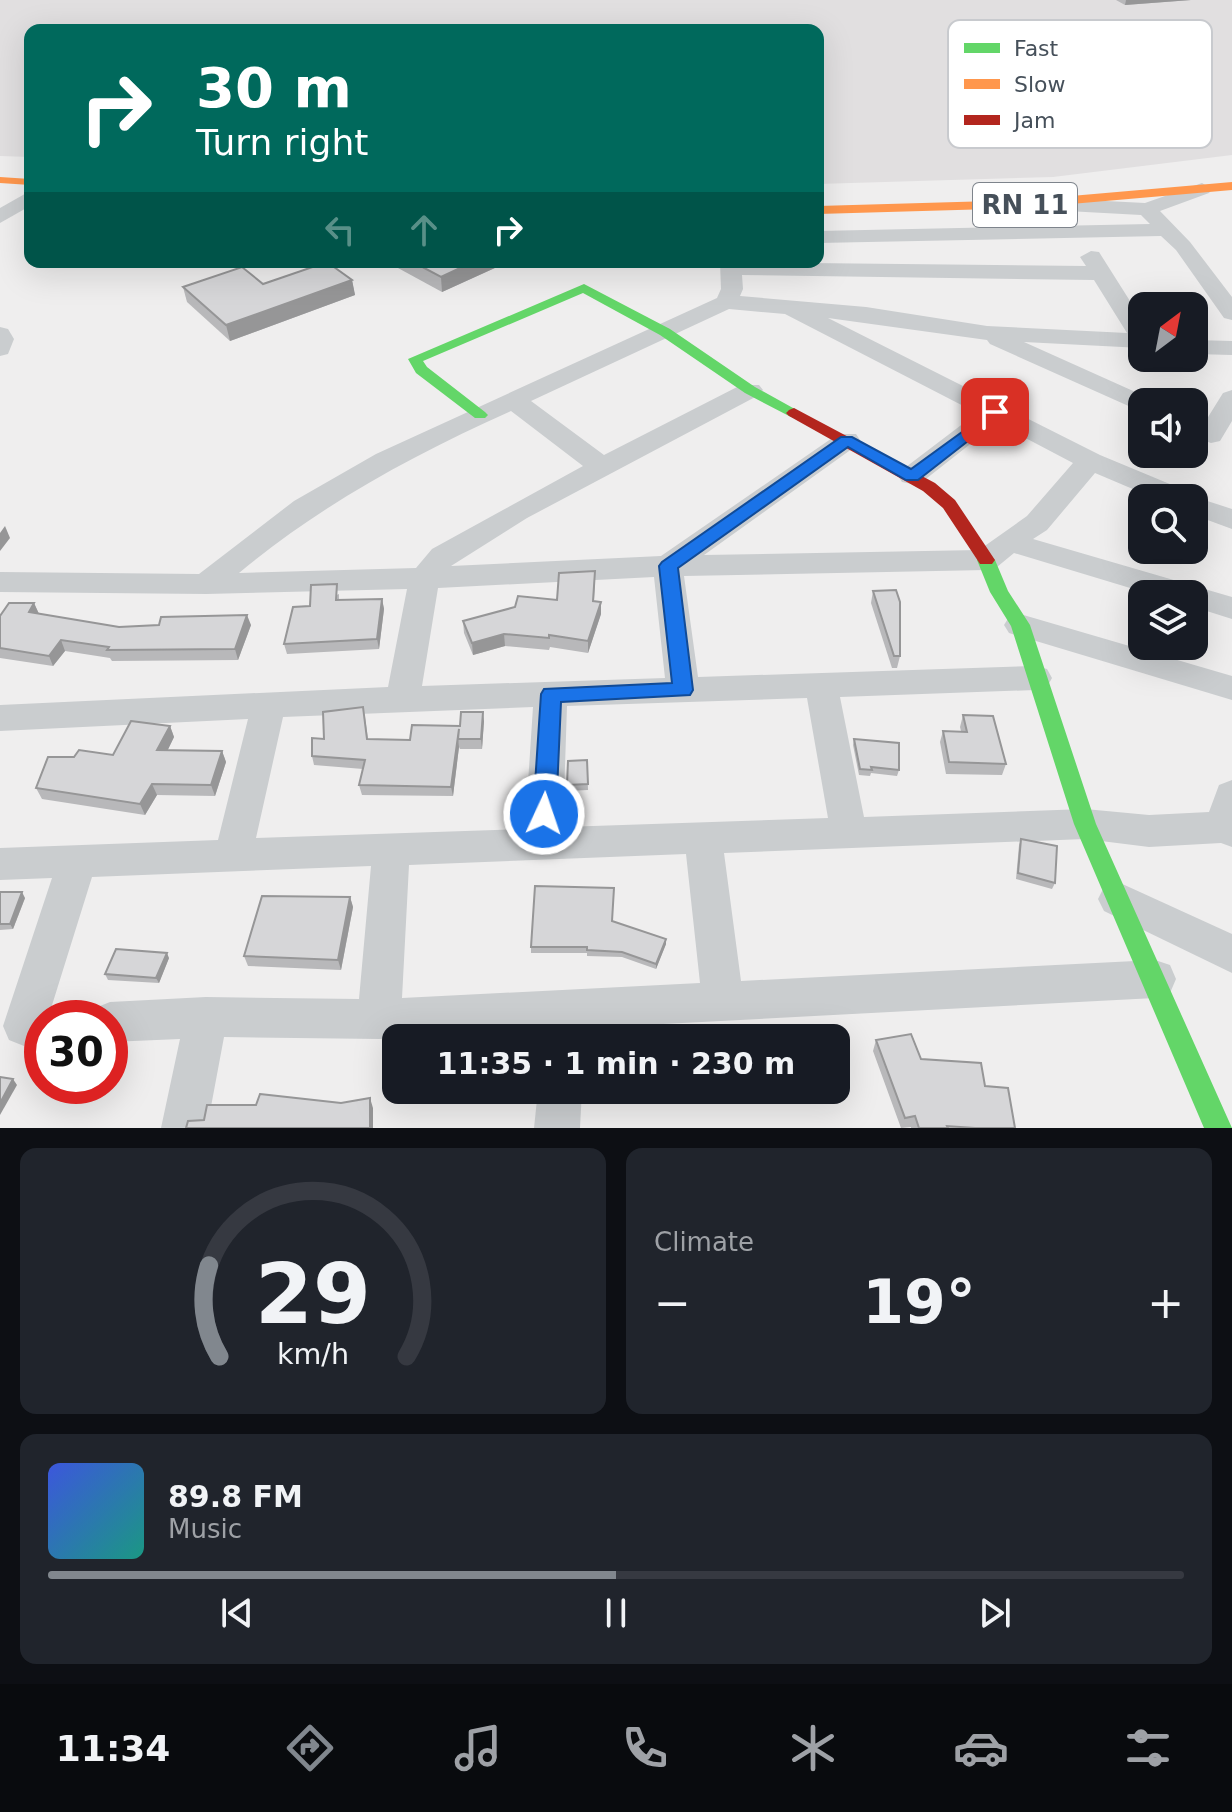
<!DOCTYPE html>
<html lang="en">
<head>
<meta charset="utf-8">
<style>
  :root { --surface:#171b24; --page:#20242c; --text:#f1f3f6; --muted:#9ea1a6; --line:#363941; --accent:#81878e }
  body { margin:0; font-family:"DejaVu Sans",sans-serif; background:var(--page); color:var(--text); height:100vh; display:flex; flex-direction:column; font-size:30px; white-space:nowrap }
  * { box-sizing:border-box; margin:0 }
  p { font-size:26px; color:var(--muted) }
  .icon { flex:none; width:44px; height:44px; fill:none; stroke:currentColor; stroke-width:2; stroke-linecap:round; stroke-linejoin:round }
  .map { position:relative; height:1128px; overflow:hidden }
  .sheet { display:flex; flex-direction:column; gap:20px; padding:20px; background:#0d0f14; flex:1 }
  .sheet>* { flex:none }
  .top-card { position:absolute; left:24px; top:24px; width:800px; height:244px; border-radius:16px; box-shadow:0 8px 32px #0002; background:#00695c; color:#fff; overflow:hidden }
  .needle { width:52px; rotate:32deg }
  .fabs { position:absolute; left:1128px; top:292px; display:grid; gap:16px }
  .fabs a { display:grid; place-items:center; width:80px; height:80px; border-radius:16px; background:var(--surface); box-shadow:0 8px 32px #0002; font-size:40px }
  .speed { position:absolute; left:24px; top:1000px; display:flex; gap:16px; font-size:40px; font-weight:700; text-align:center }
  .speed>* { display:grid; place-content:center; width:104px; height:104px; border-radius:50%; background:var(--surface); box-shadow:0 8px 32px #0002; line-height:1 }
  .speed .limit { border:12px solid #d22; background:#fff; color:#111 }
  .pin { position:absolute; display:grid; place-items:center; width:68px; height:68px; color:#fff; margin:-34px; border-radius:16px; box-shadow:0 4px 12px #0006 }
  .me { position:absolute; width:88px; margin:-44px; rotate:3deg; stroke-linejoin:round; filter:drop-shadow(0 0 6px #0008) }
  .turn { display:flex; align-items:center; gap:28px; height:168px; padding:0 40px; font-size:36px }
  .turn .icon { width:104px; height:104px; stroke-width:2.5 }
  .turn b { display:block; font-size:56px; line-height:68px }
  .lanes { display:flex; align-items:center; height:76px; padding:0 40px; background:#0003; justify-content:center; gap:40px; direction:ltr }
  .lanes .off { opacity:.35 }
  .big { font-size:60px; font-weight:800; line-height:1.1 }
  .sheet .tile { flex:1; display:flex; flex-direction:column; justify-content:center; gap:12px; min-width:0; padding:0 28px; border-radius:16px; background:var(--page) }
  .sheet .dial { align-items:center; gap:0 }
  .dial svg { height:208px; overflow:visible; fill:none; stroke:var(--line); stroke-width:7; stroke-linecap:round; text-anchor:middle }
  .dial text { fill:var(--text); stroke:none }
  .song { display:flex; align-items:center; gap:24px }
  .cover { width:96px; height:96px; border-radius:12px; background:linear-gradient(135deg,hsl(230 70% 55%),hsl(170 70% 35%)) }
  .played { height:8px; border-radius:4px; background:linear-gradient(90deg,var(--accent) 50%,var(--line) 50%) }
  .keys { display:flex; justify-content:space-around; direction:ltr }
  .heat { display:flex; justify-content:space-between; align-items:center; font-size:44px; direction:ltr }
  .sheet .tiles { flex:1; display:grid; gap:20px; grid-template-columns:1fr 1fr }
  .tile:last-child { grid-column:span 2 }
  .trip { position:absolute; left:382px; top:1024px; width:468px; height:80px; border-radius:16px; background:var(--surface); box-shadow:0 8px 32px #0002; font-weight:800; line-height:80px; text-align:center }
  .tab-bar { display:flex; height:128px; justify-content:space-around; align-items:center; background:#090b0e; color:var(--muted) }
  .tab-bar .icon { width:56px; height:56px }
  .tab-bar .current { color:var(--accent) }
  .tab-bar b { font-size:36px; color:var(--text) }
  .map>svg:first-child { display:block }
  .education { fill:#e1dfe0 }
  .lines { fill:none; stroke-linecap:round; stroke-linejoin:round }
  .street { fill:#cacdcf; fill-rule:evenodd }
  .fast { fill:#63d668; fill-rule:evenodd }
  .slow { fill:#ff974d; fill-rule:evenodd }
  .jam { fill:#b3261e; fill-rule:evenodd }
  .wall { fill:#b8b8ba }
  .shaded-wall { fill:#969697 }
  .building { fill:#d6d6d8; stroke:#969697; stroke-width:2 }
  .route { fill:#1a73e8; stroke:#114b97; stroke-width:2 }
  .labels { text-anchor:middle; stroke-width:7; stroke-linejoin:round; paint-order:stroke }
  .shield { fill:#fff; stroke:#7e848c; stroke-width:2 }
  .shield-label { font-size:26px; font-weight:bold; fill:#46505a }
  .key { fill:#fff; stroke:#c8cace; stroke-width:2 }
  .key-label { font-size:22px; fill:#46505a }
</style>
</head>
<body>
<div class="map">
<svg width="1232" height="1128" viewBox="0 0 1232 1128">
  <rect width="100%" height="100%" fill="#efeeee"/>
  <polygon class="education" points="0,0 1232,0 1232,155 1053,177 818,184 818,30 30,30 30,157 0,156"/>
  <g class="lines">
    <g class="street">
      <polygon points="1202,183 1212,189 1209,193 1160,211 1190,242 1232,297 1232,320 1224,318 1176,250 1161,236 818,243 818,231 1150,224 1141,215 1067,211 1057,205 1067,199 1145,203"/>
      <polygon points="30,191 30,206 0,223 0,208"/>
      <path d="M 1091,251 L 1099,252 L 1142,320 L 1142,348 L 1024,342 L 1151,399 L 1153,402 L 1142,402 L 1142,412 L 990,344 L 987,340 L 828,318 L 1100,455 L 1189,492 L 1192,496 L 1232,509 L 1232,529 L 1194,515 L 1194,498 L 1154,498 L 1095,473 L 1047,530 L 1033,539 L 1232,597 L 1232,619 L 1194,607 L 1194,594 L 1150,594 L 1014,553 L 997,567 L 986,570 L 684,576 L 698,677 L 1035,666 L 1047,669 L 1052,678 L 1047,687 L 1035,690 L 840,697 L 864,817 L 1085,809 L 1149,815 L 1209,812 L 1219,785 L 1232,780 L 1232,847 L 1221,843 L 1149,847 L 1085,839 L 724,853 L 741,981 L 1155,960 L 1170,965 L 1176,979 L 1170,993 L 1155,998 L 587,1028 L 587,1038 L 543,1038 L 544,1031 L 379,1039 L 224,1037 L 207,1128 L 161,1128 L 180,1039 L 110,1042 L 110,1018 L 90,1018 L 95,1008 L 110,1002 L 206,997 L 359,999 L 371,866 L 92,877 L 48,1018 L 42,1018 L 39,1040 L 24,1046 L 9,1040 L 3,1026 L 52,878 L 0,880 L 0,848 L 218,840 L 248,719 L 0,731 L 0,705 L 388,687 L 407,589 L 206,594 L 0,592 L 0,572 L 199,574 L 294,501 L 376,454 L 717,298 L 721,289 L 720,262 L 1086,266 L 1080,257 ZM 742,275 L 1094,280 L 1127,333 L 987,326 L 866,307 L 740,296 L 743,289 ZM 729,309 L 785,314 L 977,413 L 902,470 L 898,476 L 902,482 L 912,484 L 922,482 L 997,423 L 1073,463 L 1027,516 L 979,550 L 704,555 L 856,446 L 860,440 L 856,434 L 838,434 L 661,556 L 451,566 L 527,518 L 759,395 L 763,390 L 759,385 L 741,385 L 604,455 L 531,401 ZM 511,411 L 583,466 L 432,549 L 416,568 L 239,573 C 322,504 413,455 511,411 ZM 654,577 L 665,678 L 422,686 L 438,588 ZM 807,698 L 828,818 L 563,827 L 567,706 ZM 533,707 L 525,829 L 256,838 L 283,717 ZM 686,854 L 700,983 L 402,998 L 409,865 Z"/>
      <polygon points="0,327 8,329 14,339 8,354 0,356"/>
      <polygon points="1194,340 1232,341 1232,355 1194,354"/>
      <polygon points="1232,390 1232,421 1220,441 1211,443 1194,437 1194,419 1205,422 1223,393"/>
      <polygon points="1020,614 1232,676 1232,700 1009,633 1004,625 1009,617"/>
      <polygon points="1118,882 1232,934 1232,973 1104,911 1098,899 1104,887"/>
      <polygon points="538,1090 582,1090 580,1128 534,1128"/>
    </g>
    <g class="fast">
      <polygon points="584,284 670,329 755,387 802,413 794,418 789,416 745,393 660,335 583,293 423,361 427,367 485,412 488,415 485,418 475,418 416,373 408,359"/>
      <polygon points="986,554 995,560 1008,591 1030,625 1096,824 1232,1128 1204,1128 1074,824 1011,626 990,592 977,560"/>
    </g>
    <g class="slow">
      <polygon points="0,177 30,179 30,185 0,183"/>
      <polygon points="1232,182 1232,190 1025,208 818,214 818,206 1025,200"/>
    </g>
    <polygon class="jam" points="794,408 935,483 955,500 995,560 992,564 980,564 943,508 923,491 789,416 786,413 789,410"/>
  </g>
  <g class="wall">
    <polygon points="1116,0 1191,0 1125,5"/>
    <polygon points="387,262 508,262 442,292"/>
    <polygon points="352,280 355,295 230,341 187,302 183,287"/>
    <polygon points="595,583 594,601 601,614 588,653 550,647 549,650 505,646 473,655 464,633 463,621 557,600"/>
    <polygon points="873,591 900,656 897,668 892,668 871,603"/>
    <polygon points="339,594 339,600 382,599 384,609 379,649 287,654 284,644 310,606"/>
    <polygon points="34,603 39,614 119,627 251,625 238,660 112,661 110,658 65,651 53,666 0,658 0,616"/>
    <polygon points="963,715 1006,764 1002,775 946,774 940,742 943,731 961,731 960,727"/>
    <polygon points="365,717 368,739 410,740 484,721 482,749 460,749 459,747 453,796 362,795 359,785 363,769 314,765 312,756 324,739"/>
    <polygon points="170,726 174,737 167,751 222,751 226,762 215,796 157,795 145,815 42,799 36,788 113,755"/>
    <polygon points="854,739 899,770 897,776 871,773 870,776 859,775 853,745"/>
    <polygon points="587,760 588,790 567,791 567,785"/>
    <polygon points="1021,839 1055,883 1052,889 1016,879 1019,845"/>
    <polygon points="0,892 25,898 13,929 0,930"/>
    <polygon points="350,897 353,907 341,970 248,966 244,956"/>
    <polygon points="613,921 666,944 656,969 622,957 587,956 587,953 531,953 531,947"/>
    <polygon points="169,958 159,983 108,980 105,974"/>
    <polygon points="876,1040 985,1086 1015,1128 911,1128 911,1127 901,1128 873,1051"/>
  </g>
  <g class="shaded-wall">
    <polygon points="1126,0 1191,0 1125,5"/>
    <polygon points="473,262 508,262 442,292 441,277"/>
    <polygon points="352,280 355,295 230,341 226,325"/>
    <polygon points="5,526 10,538 0,551 0,533"/>
    <polygon points="382,599 384,609 379,649 377,639"/>
    <polygon points="601,602 601,614 588,653 588,641"/>
    <polygon points="34,603 39,614 29,612"/>
    <polygon points="247,615 251,625 238,660 235,649"/>
    <polygon points="504,634 505,646 473,655 472,643"/>
    <polygon points="61,640 65,651 53,666 49,656"/>
    <polygon points="483,712 484,721 482,749 481,739"/>
    <polygon points="170,726 174,737 162,762 157,750"/>
    <polygon points="458,739 459,747 453,796 451,787"/>
    <polygon points="222,751 226,762 215,796 211,785"/>
    <polygon points="152,784 157,795 145,815 140,804"/>
    <polygon points="22,892 25,898 13,929 10,924"/>
    <polygon points="350,897 353,907 341,970 338,960"/>
    <polygon points="666,939 666,944 656,969 656,964"/>
    <polygon points="167,953 169,958 159,983 156,978"/>
    <polygon points="13,1079 17,1085 0,1115 0,1103"/>
    <polygon points="370,1098 373,1108 373,1128 370,1128"/>
  </g>
  <g class="building">
    <polygon points="327,262 352,280 226,325 183,287 242,267 263,284"/>
    <polygon points="413,262 473,262 441,277"/>
    <polygon points="595,571 593,601 601,602 588,641 549,635 549,638 504,634 472,643 463,621 515,607 518,596 557,600 559,573"/>
    <polygon points="337,584 336,600 382,599 377,639 284,644 293,607 310,606 311,585"/>
    <polygon points="896,590 900,602 900,656 894,656 873,591"/>
    <polygon points="9,603 34,603 29,612 119,627 159,625 161,617 247,615 235,649 107,650 109,647 61,640 49,656 0,648 0,616"/>
    <polygon points="363,707 367,739 410,740 412,725 460,726 461,712 483,712 481,739 458,739 459,729 451,787 359,785 365,760 312,756 312,738 324,739 323,712"/>
    <polygon points="963,715 993,716 1006,764 949,762 943,731 967,732"/>
    <polygon points="131,721 170,726 157,750 222,751 211,785 152,784 140,804 36,788 48,757 74,757 79,750 113,755"/>
    <polygon points="854,739 899,743 899,770 871,767 872,770 860,769"/>
    <polygon points="587,760 588,784 567,785 568,761"/>
    <polygon points="1021,839 1057,846 1055,883 1018,873"/>
    <polygon points="535,886 614,888 612,921 666,939 656,964 622,952 587,950 587,947 531,947"/>
    <polygon points="0,892 22,892 10,924 0,924"/>
    <polygon points="262,896 350,897 338,960 244,956"/>
    <polygon points="116,949 167,953 156,978 105,974"/>
    <polygon points="911,1034 921,1059 981,1063 985,1086 1008,1088 1015,1128 975,1128 947,1126 948,1128 919,1128 915,1116 905,1118 876,1040"/>
    <polygon points="0,1077 13,1079 0,1103"/>
    <polygon points="260,1094 341,1103 370,1098 370,1128 186,1128 188,1121 204,1120 207,1105 256,1105"/>
  </g>
  <polygon class="route" points="995,408 1000,409 1000,416 918,480 906,480 848,447 678,568 693,690 690,695 561,702 556,814 552,821 544,823 536,821 533,814 541,694 544,689 672,683 659,566 662,562 841,437 852,437 911,469"/>
  <g class="labels">
    <rect class="shield" x="973" y="183" width="104" height="44" rx="6"/>
    <g class="shield-label">
      <text x="1025" y="214">RN 11</text>
    </g>
  </g>
  <rect x="948" y="20" width="264" height="128" rx="12" class="key"/>
  <rect x="964" y="43" width="36" height="10" fill="#63d668"/>
  <rect x="964" y="79" width="36" height="10" fill="#ff974d"/>
  <rect x="964" y="115" width="36" height="10" fill="#b3261e"/>
  <g class="key-label">
    <text x="1014" y="56">Fast</text>
    <text x="1014" y="92">Slow</text>
    <text x="1014" y="128">Jam</text>
  </g>
</svg>
<div class="fabs">
<a><svg class="needle" viewBox="-14 -14 28 28"><path d="M0-13l5 13h-10z" fill="#e53935"/><path d="M0 13l5-13h-10z" fill="#9ea1a6"/></svg></a>
<a><svg class="icon" aria-label="sound" viewBox="0 0 24 24"><path d="M4 9h4l5-4v14l-5-4H4zM17 9q2 3 0 6"/></svg></a>
<a><svg class="icon" aria-label="search" viewBox="0 0 24 24"><circle cx="10" cy="10" r="6"/><path d="M15 15l6 6"/></svg></a>
<a><svg class="icon" aria-label="layers" viewBox="0 0 24 24"><path d="M12 4l9 5-9 5-9-5zM3 14l9 5 9-5"/></svg></a>
</div>
<div class="speed"><div class="limit">30</div></div>
<div class="pin" style="left:995px;top:412px;background:#d93025"><svg class="icon" aria-label="arrive" viewBox="0 0 24 24"><path d="M6 21V4h12l-3 4 3 4H6"/></svg></div>
<svg class="me" style="left:544px;top:814px" viewBox="-20 -20 40 40"><circle r="17" fill="#1a73e8" stroke="#fff" stroke-width="3"/><path d="M0-11L8 9 0 5-8 9z" fill="#fff"/></svg>
<div class="trip">11:35 · 1 min · 230 m</div>
<div class="top-card">
<div class="turn"><svg class="icon" aria-label="right" viewBox="0 0 24 24"><path d="M7 20v-9h11M14 6l5 5-5 5"/></svg><div><b>30 m</b>Turn right</div></div>
<div class="lanes"><svg class="icon off" aria-label="left" viewBox="0 0 24 24"><path d="M17 20v-9H6M10 6l-5 5 5 5"/></svg><svg class="icon off" aria-label="ahead" viewBox="0 0 24 24"><path d="M12 20V5M6 11l6-6 6 6"/></svg><svg class="icon" aria-label="right" viewBox="0 0 24 24"><path d="M7 20v-9h11M14 6l5 5-5 5"/></svg></div>
</div>
</div>
<section class="sheet">
<div class="tiles">
<div class="tile dial"><svg viewBox="0 0 100 80">
<path d="M14 69A42 42 0 1 1 86 69"/>
<path d="M14 69A42 42 0 0 1 10 34" stroke="#81878e"/>
<text x="50" y="56" font-size="32" font-weight="700">29</text>
<text x="50" y="72" font-size="11">km/h</text>
</svg></div>
<div class="tile"><p>Climate</p>
<div class="heat"><a>−</a><b class="big">19°</b><a>+</a></div>
</div>
<div class="tile">
<div class="song"><i class="cover"></i><div><b>89.8 FM</b><p>Music</p></div></div>
<div class="played"></div>
<div class="keys"><svg class="icon" aria-label="previous" viewBox="0 0 24 24"><path d="M18 5L8 12l10 7zM5 5v14"/></svg><svg class="icon" aria-label="pause" viewBox="0 0 24 24"><path d="M8 5v14M16 5v14"/></svg><svg class="icon" aria-label="next" viewBox="0 0 24 24"><path d="M6 5l10 7-10 7zM19 5v14"/></svg></div>
</div>
</div>
</section>
<nav class="tab-bar">
<b>11:34</b>
<svg class="icon current" aria-label="directions" viewBox="0 0 24 24"><path d="M12 3l9 9-9 9-9-9zM9 14v-3h6M13 9l2 2-2 2"/></svg>
<svg class="icon" aria-label="music" viewBox="0 0 24 24"><path d="M9 18V5l10-2v13"/><circle cx="6" cy="18" r="3"/><circle cx="16" cy="16" r="3"/></svg>
<svg class="icon" aria-label="phone" viewBox="0 0 24 24"><path d="M5 4h4l2 5-3 2q2 4 5 5l2-3 5 2v4C11 20 4 13 5 4z"/></svg>
<svg class="icon" aria-label="climate" viewBox="0 0 24 24"><path d="M12 3v18M4 7l16 10M4 17L20 7"/></svg>
<svg class="icon" aria-label="car" viewBox="0 0 24 24"><path d="M5 17H2v-5l4-1 3-4h7l3 4 3 1v5h-3M9 17h6M6 11h13"/><circle cx="7" cy="17" r="2"/><circle cx="17" cy="17" r="2"/></svg>
<svg class="icon" aria-label="filters" viewBox="0 0 24 24"><path d="M4 7h16M4 17h16"/><circle cx="9" cy="7" r="2"/><circle cx="15" cy="17" r="2"/></svg>
</nav>
</body>
</html>
